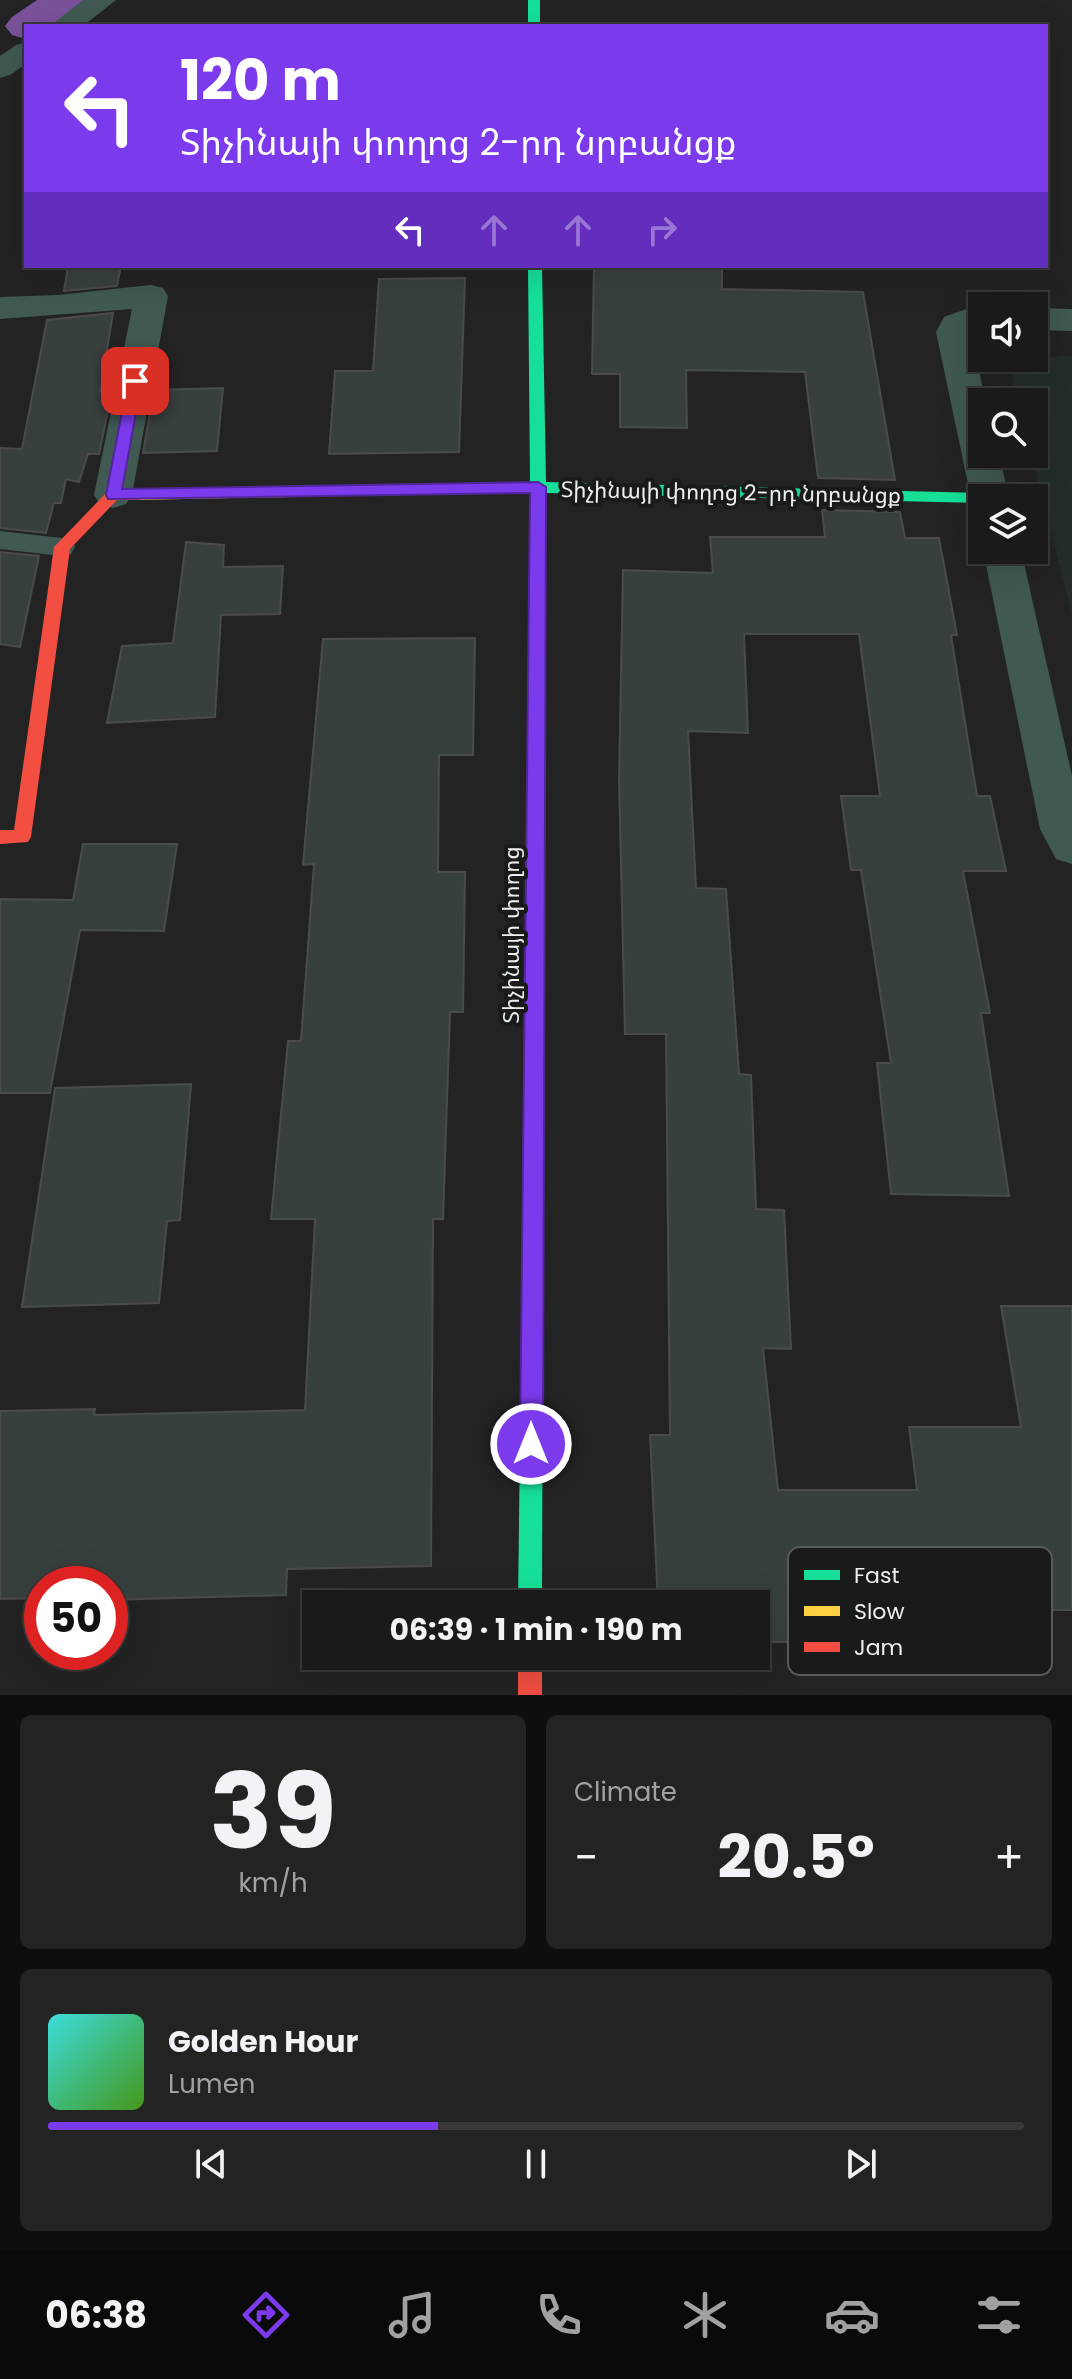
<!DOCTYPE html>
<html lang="en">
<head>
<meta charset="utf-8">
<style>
  :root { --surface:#1a1a1a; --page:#232323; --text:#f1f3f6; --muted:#9fa1a2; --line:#383839; --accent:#7c3aed }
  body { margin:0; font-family:Poppins,"Noto Sans Armenian",sans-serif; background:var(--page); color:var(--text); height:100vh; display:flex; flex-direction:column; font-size:30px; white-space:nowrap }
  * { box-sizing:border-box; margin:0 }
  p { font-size:26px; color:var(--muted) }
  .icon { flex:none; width:44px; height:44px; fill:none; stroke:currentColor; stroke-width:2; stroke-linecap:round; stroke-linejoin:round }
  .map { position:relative; height:1695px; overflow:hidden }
  .sheet { display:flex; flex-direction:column; gap:20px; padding:20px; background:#0e0e0e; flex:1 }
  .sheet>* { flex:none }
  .hud { position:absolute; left:24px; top:24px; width:1024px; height:244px; border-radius:0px; box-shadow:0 8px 32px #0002,0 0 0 2px var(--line); background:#7c3aed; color:#fff; overflow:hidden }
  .tools { position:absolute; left:968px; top:292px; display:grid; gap:16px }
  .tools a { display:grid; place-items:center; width:80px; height:80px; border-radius:0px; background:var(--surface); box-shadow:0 8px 32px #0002,0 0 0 2px var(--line); font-size:40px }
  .speed { position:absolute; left:24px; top:1566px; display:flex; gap:16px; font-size:40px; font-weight:700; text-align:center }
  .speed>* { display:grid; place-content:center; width:104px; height:104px; border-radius:50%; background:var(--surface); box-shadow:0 8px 32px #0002,0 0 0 2px var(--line); line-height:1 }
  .speed .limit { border:12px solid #d22; background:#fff; color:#111 }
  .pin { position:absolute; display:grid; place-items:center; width:68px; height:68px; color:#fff; margin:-34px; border-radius:16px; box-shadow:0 4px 12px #0006 }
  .me { position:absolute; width:88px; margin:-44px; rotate:0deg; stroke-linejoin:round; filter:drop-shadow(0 0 6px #0008) }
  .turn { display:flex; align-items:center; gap:28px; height:168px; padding:0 24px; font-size:36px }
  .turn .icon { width:104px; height:104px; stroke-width:2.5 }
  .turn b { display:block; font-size:56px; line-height:68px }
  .lanes { display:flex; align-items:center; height:76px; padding:0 24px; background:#0003; justify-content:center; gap:40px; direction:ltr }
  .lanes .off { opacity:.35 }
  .big { font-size:60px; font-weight:700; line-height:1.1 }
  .sheet .tile { flex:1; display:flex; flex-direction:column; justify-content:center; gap:12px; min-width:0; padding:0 28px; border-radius:12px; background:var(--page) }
  .sheet .dial { align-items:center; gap:0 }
  .dial b { font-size:104px; line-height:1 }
  .song { display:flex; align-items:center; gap:24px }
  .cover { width:96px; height:96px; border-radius:12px; background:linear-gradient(135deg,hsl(180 70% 55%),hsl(100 70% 35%)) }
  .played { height:8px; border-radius:4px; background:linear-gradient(90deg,var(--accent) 40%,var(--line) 40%) }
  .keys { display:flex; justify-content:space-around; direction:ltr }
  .heat { display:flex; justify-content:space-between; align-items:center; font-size:44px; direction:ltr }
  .sheet .tiles { flex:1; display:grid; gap:20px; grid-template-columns:1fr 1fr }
  .tile:last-child { grid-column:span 2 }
  .trip { position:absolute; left:302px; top:1590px; width:468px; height:80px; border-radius:0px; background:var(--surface); box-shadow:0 8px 32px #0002,0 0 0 2px var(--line); font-weight:700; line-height:80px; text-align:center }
  .dock { display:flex; height:128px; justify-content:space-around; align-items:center; background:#0a0a0a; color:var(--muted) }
  .dock .icon { width:56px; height:56px }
  .dock .selected { color:var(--accent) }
  .dock b { font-size:36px; color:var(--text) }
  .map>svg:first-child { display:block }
  .built { fill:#252d2a }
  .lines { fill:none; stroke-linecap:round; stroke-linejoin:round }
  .canal { fill:#7a529b; fill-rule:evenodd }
  .building { fill:#38403e; stroke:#4b4b4b; stroke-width:2 }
  .lane { fill:#405953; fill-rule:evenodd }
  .street { fill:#405953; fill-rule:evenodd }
  .fast { fill:#16e098; fill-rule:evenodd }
  .slow { fill:#ffcf43; fill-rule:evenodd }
  .jam { fill:#f24e42; fill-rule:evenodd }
  .route { fill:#7c3aed; stroke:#51269a; stroke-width:2 }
  .labels { text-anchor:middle; stroke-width:8; stroke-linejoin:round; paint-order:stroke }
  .street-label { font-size:22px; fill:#edefee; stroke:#181b1a }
  .key { fill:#181b1a; stroke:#585b5a; stroke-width:2 }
  .key-label { font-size:22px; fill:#edefee }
</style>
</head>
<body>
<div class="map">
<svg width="1072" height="1695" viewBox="0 0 1072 1695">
  <rect width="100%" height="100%" fill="#232323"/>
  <polygon class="built" points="1072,356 1072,614 1031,454 1034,454 1034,402 1018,402 1007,358"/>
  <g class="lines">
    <path class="canal" d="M 37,0 L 86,0 C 70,24 53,26 26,26 L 26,39 L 12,35 L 5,26 L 12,17 Z"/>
  </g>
  <g class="building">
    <polygon points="68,266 121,266 117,286 64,291"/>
    <polygon points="594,266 722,266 722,289 863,292 895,480 818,478 805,372 686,370 687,428 620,427 620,374 592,374"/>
    <polygon points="465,278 459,452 329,454 335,371 373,371 379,279"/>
    <polygon points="113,313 100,392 112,391 99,454 88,454 79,482 66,479 61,503 54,503 46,533 0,528 0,448 22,449 47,320"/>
    <polygon points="223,388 217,451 143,453 154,390"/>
    <polygon points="822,510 900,512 905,538 939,538 957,635 951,635 977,796 990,796 1006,871 963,871 990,1013 981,1013 1009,1196 891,1194 877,1063 891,1063 861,870 851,870 841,796 880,796 859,634 744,634 748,733 688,731 696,888 726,889 739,1074 751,1075 756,1209 784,1210 791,1349 763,1348 778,1490 917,1490 909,1427 1021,1427 1001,1306 1072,1306 1072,1610 904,1610 908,1642 756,1642 756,1604 658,1604 650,1435 670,1435 666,1034 625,1034 619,779 623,570 713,573 710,537 825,537"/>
    <polygon points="186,542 224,545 223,567 283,566 280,614 221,615 215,717 107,723 122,646 173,643"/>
    <polygon points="0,552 39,556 20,647 0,644"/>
    <polygon points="475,638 473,755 439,755 438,872 465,872 463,1012 450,1012 443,1219 433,1219 431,1566 287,1569 286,1595 110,1600 110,1584 42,1584 42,1598 0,1599 0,1411 95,1409 94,1415 305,1410 315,1219 271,1219 288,1041 301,1041 314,864 303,865 323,639"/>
    <polygon points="83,844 177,844 164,931 80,930 50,1093 0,1093 0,899 73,900"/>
    <polygon points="191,1084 180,1220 167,1221 159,1303 22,1307 55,1088"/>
  </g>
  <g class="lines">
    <polygon class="lane" points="0,531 62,538 71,540 75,547 71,554 62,556 0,549"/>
    <g class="street">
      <polygon points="83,0 116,0 83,26 50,26"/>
      <polygon points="26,42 26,64 10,75 0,78 0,56 16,45"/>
      <polygon points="151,285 163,288 168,296 132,495 126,504 113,508 100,504 94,495 132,309 0,319 0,297 58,295"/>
      <polygon points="969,308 982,308 982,330 970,332 986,402 982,402 982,454 999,454 1009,498 982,498 982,509 977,507 971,498 936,332 944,317"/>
      <polygon points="1034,308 1072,309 1072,331 1034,330"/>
      <polygon points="983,550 1021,550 1072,776 1072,864 1056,859 1040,829"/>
    </g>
    <g class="fast">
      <rect x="528" y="0" width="12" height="26"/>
      <polygon points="528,266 542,266 546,482 982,493 990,498 982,498 982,503 546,493 545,752 536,759 530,757 527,752 530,492 524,487 530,482"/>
      <polygon points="535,946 542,948 544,954 542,1604 518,1604 526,954 528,948"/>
    </g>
    <polygon class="slow" points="532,482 540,487 532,492 139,500 131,495 139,490"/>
    <g class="jam">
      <polygon points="113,490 139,490 147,495 139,500 117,500 70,549 31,837 28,842 0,844 0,830 14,830 54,547 108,491"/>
      <polygon points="536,745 545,752 544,954 542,960 535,962 528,960 526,954 527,752"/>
      <rect x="518" y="1656" width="24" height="39"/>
    </g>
  </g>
  <polygon class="route" points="135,377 142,381 122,489 538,482 546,487 543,1444 539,1452 531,1456 523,1452 520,1444 530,493 108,499 106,495 128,381"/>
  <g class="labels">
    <g class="street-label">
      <text transform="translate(731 492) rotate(1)" y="8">Տիչինայի փողոց 2-րդ նրբանցք</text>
      <text transform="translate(511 935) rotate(-90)" y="8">Տիչինայի փողոց</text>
    </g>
  </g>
  <rect x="788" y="1547" width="264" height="128" rx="12" class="key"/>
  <rect x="804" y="1570" width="36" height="10" fill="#16e098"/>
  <rect x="804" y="1606" width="36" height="10" fill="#ffcf43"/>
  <rect x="804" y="1642" width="36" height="10" fill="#f24e42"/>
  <g class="key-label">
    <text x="854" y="1583">Fast</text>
    <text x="854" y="1619">Slow</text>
    <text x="854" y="1655">Jam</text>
  </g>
</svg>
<div class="tools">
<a><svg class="icon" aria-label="sound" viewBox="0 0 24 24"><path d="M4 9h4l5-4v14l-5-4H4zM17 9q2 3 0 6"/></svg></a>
<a><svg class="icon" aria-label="search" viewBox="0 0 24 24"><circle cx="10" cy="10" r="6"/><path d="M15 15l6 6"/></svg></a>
<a><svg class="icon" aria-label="layers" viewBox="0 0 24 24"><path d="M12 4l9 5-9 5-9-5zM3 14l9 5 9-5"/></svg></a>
</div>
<div class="speed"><div class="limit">50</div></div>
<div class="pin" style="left:135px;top:381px;background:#d93025"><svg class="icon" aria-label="arrive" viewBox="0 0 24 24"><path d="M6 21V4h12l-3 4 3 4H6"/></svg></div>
<svg class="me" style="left:531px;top:1444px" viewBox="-20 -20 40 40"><circle r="17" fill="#7c3aed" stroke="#fff" stroke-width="3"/><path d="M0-11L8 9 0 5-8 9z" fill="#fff"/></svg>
<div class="trip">06:39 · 1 min · 190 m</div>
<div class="hud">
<div class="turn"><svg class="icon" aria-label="left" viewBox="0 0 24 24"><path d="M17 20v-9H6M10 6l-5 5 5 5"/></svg><div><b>120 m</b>Տիչինայի փողոց 2-րդ նրբանցք</div></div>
<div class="lanes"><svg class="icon" aria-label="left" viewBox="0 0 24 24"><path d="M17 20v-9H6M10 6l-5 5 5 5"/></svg><svg class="icon off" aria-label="ahead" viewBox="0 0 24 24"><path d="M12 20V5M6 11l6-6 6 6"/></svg><svg class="icon off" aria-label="ahead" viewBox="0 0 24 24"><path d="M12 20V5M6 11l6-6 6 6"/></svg><svg class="icon off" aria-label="right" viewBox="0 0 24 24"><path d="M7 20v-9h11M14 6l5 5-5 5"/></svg></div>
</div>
</div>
<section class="sheet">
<div class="tiles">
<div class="tile dial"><b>39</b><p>km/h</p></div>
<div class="tile"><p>Climate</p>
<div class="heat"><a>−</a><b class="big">20.5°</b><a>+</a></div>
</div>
<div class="tile">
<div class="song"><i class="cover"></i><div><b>Golden Hour</b><p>Lumen</p></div></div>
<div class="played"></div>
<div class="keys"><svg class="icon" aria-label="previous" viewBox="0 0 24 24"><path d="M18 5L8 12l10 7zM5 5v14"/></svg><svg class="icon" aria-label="pause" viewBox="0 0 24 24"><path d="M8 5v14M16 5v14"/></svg><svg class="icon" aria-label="next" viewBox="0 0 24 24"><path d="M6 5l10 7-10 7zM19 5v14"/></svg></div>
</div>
</div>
</section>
<nav class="dock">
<b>06:38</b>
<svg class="icon selected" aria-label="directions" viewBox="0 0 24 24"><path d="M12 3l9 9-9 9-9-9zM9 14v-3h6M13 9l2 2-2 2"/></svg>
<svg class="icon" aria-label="music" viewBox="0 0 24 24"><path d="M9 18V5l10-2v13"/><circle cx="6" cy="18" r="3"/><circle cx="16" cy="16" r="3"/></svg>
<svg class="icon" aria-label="phone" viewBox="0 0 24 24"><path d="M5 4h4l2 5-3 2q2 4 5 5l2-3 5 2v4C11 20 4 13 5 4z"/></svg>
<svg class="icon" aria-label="climate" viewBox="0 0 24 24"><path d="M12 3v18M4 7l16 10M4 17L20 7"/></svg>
<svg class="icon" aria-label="car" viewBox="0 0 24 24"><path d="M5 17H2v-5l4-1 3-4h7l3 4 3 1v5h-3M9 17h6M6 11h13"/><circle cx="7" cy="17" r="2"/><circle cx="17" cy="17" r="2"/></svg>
<svg class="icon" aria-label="filters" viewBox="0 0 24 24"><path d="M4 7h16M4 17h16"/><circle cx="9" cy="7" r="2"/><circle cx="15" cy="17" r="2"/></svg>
</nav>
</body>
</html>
